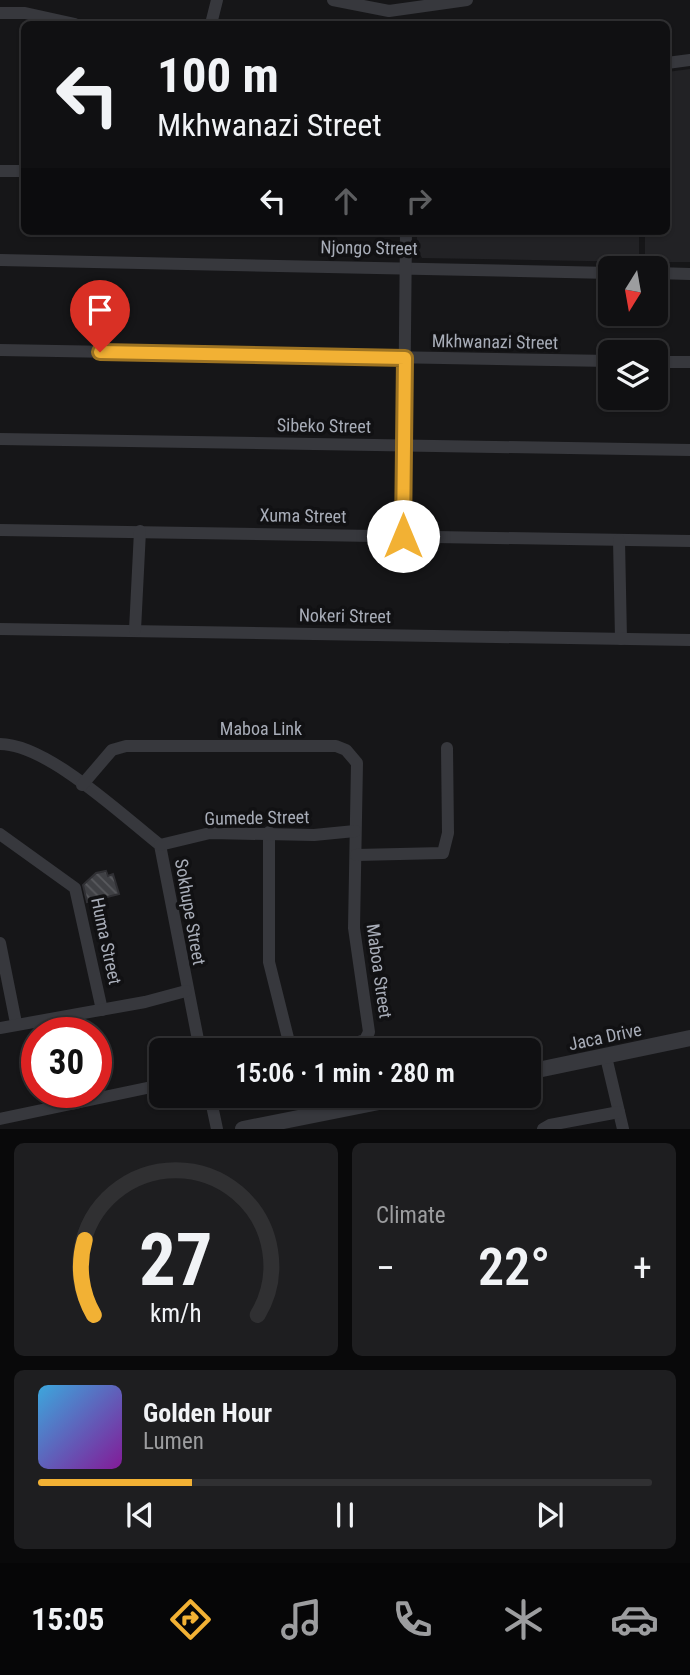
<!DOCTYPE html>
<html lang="en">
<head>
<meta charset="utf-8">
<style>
  :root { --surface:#101012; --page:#1e1e20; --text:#f1f3f6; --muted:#9c9d9f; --line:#303032; --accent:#f2b134 }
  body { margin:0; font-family:"Roboto Condensed",sans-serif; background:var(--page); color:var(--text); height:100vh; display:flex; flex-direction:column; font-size:26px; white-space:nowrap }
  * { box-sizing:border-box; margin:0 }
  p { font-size:23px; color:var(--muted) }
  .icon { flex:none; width:38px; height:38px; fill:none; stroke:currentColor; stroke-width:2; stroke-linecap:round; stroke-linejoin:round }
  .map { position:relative; height:1129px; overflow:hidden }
  .side { display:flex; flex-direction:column; gap:14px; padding:14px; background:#09090a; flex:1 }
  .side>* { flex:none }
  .banner { position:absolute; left:21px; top:21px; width:649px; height:214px; border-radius:10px; box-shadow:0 2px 5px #0004,0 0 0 2px var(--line); background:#101012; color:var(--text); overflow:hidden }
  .needle { width:46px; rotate:191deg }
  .buttons { position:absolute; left:598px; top:256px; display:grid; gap:14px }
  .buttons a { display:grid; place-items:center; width:70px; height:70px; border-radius:10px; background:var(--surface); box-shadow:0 2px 5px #0004,0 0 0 2px var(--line); font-size:35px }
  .speed { position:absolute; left:21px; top:1017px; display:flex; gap:14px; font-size:35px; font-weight:700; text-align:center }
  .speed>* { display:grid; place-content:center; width:91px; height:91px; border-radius:50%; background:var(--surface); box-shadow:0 2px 5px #0004,0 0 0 2px var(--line); line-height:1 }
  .speed .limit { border:10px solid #d22; background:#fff; color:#111 }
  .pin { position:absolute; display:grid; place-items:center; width:60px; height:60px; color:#fff; margin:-72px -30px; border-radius:50% 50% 50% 0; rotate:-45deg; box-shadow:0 0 7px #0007 }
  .pin .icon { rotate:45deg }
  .me { position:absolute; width:77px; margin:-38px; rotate:0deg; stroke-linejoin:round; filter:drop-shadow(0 0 5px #0008) }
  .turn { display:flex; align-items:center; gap:24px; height:147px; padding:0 21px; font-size:32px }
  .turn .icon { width:91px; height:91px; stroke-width:2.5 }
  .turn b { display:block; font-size:49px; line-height:60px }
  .lanes { display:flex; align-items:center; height:66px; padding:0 21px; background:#0003; justify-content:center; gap:35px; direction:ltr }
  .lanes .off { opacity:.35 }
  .big { font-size:52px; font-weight:600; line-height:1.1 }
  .side .tile { flex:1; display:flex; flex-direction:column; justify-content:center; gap:10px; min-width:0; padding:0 24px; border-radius:10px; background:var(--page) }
  .side .dial { align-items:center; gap:0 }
  .dial svg { height:182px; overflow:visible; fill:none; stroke:var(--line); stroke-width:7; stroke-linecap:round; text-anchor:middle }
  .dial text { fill:var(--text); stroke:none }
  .song { display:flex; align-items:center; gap:21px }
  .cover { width:84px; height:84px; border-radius:10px; background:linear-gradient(135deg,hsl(200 70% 55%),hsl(290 70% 35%)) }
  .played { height:7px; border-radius:4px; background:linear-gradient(90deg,var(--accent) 25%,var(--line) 25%) }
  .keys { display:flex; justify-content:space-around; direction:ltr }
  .heat { display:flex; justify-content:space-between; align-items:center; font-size:38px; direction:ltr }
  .side .tiles { flex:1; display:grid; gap:14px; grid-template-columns:1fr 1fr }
  .tile:last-child { grid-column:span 2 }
  .trip { position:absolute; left:149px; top:1038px; width:392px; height:70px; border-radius:10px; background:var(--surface); box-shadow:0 2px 5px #0004,0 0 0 2px var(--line); font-weight:600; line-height:70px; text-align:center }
  .menu { display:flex; height:112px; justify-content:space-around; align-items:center; background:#060607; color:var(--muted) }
  .menu .icon { width:49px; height:49px }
  .menu .active { color:var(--accent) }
  .menu b { font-size:32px; color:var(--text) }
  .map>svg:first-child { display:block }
  .built { fill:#222225 }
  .building { fill:url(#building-back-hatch); stroke:#303034; stroke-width:2 }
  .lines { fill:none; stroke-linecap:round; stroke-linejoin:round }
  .minor { stroke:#37383d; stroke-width:12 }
  .tertiary { stroke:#37383d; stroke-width:16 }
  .route-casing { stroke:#9d7322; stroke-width:18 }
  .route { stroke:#f2b134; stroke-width:12 }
  .labels { text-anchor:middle; stroke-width:7; stroke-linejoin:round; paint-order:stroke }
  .street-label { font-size:18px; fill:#a8adb8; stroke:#111113 }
</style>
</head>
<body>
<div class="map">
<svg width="690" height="1129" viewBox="0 0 690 1129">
  <defs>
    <pattern id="building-back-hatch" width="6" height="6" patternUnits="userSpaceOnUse" patternTransform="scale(1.75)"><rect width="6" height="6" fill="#404145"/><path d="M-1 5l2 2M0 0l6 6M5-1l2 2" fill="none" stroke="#595a5e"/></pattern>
  </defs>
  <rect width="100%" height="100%" fill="#161618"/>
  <g class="built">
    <polygon points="690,69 690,262 645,262 645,231 667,231 667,72"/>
    <polygon points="417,231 639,231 639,262 422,258 417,249"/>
  </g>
  <polygon class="building" points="106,871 108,876 113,874 119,894 87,902 83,885 96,873"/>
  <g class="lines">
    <g class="minor">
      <polyline points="333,0 389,11 467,0"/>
      <polyline points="0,13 25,13 75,24"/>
      <polyline points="211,24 217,0"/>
      <polyline points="667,63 690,60"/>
      <polyline points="0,171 24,171"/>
      <polyline points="0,260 611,273"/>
      <polyline points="656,273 690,274"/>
      <polyline points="0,350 611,361"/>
      <polyline points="656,362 690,362"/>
      <polyline points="0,439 690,450"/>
      <polyline points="0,530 690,541"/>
      <polyline points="403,536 406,231"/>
      <polyline points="619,540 621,639"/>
      <polyline points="0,629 690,640"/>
      <polyline points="135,630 140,531"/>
      <path d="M 0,744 C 47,744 122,815 160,845 L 200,1050"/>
      <polyline points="82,785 112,750 126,746 336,746 346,750 357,763 354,928 369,1032 365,1040 333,1050"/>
      <polyline points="269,832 269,962 291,1050"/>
      <polyline points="0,834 75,888 102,1010"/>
      <polyline points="160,845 210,833 314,835 355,831"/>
      <polyline points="356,855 443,853 448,833 447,748"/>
      <polyline points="0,943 16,1023"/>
      <polyline points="0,1028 145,1002 186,991"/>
      <polyline points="606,1057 623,1129"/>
      <polyline points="210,1096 217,1129"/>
      <polyline points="0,1119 161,1085"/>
      <polyline points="543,1129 550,1125 619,1112"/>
    </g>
    <g class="tertiary">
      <polyline points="528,1072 690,1038"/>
      <polyline points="243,1129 409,1096"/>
    </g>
  </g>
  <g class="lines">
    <defs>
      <polyline id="route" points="100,352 405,358 403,536"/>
    </defs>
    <use href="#route" class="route-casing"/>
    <use href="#route" class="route"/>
  </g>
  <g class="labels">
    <g class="street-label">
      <text transform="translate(369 248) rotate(1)" y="6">Njongo Street</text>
      <text transform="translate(495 342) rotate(1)" y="6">Mkhwanazi Street</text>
      <text transform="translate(324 426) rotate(1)" y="6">Sibeko Street</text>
      <text transform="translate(303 516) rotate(1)" y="6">Xuma Street</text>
      <text transform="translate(345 616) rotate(1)" y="6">Nokeri Street</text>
      <text x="261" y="735">Maboa Link</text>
      <text transform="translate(257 818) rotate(-1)" y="6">Gumede Street</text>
      <text transform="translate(190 912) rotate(80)" y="6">Sokhupe Street</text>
      <text transform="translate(106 941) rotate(78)" y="6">Huma Street</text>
      <text transform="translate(379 971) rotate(82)" y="6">Maboa Street</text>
      <text transform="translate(605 1037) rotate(-12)" y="6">Jaca Drive</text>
    </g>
  </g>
</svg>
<div class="buttons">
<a><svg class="needle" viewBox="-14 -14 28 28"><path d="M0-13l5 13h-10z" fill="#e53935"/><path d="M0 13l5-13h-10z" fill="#9c9d9f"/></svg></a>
<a><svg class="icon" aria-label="layers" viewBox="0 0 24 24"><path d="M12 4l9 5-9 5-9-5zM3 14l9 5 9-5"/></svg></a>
</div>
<div class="speed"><div class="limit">30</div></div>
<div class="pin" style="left:100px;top:352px;background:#d93025"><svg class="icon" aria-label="arrive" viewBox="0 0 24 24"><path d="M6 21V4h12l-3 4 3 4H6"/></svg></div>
<svg class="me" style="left:403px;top:536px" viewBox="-20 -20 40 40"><circle r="19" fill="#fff"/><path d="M0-13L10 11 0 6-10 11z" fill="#f2b134"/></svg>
<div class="trip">15:06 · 1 min · 280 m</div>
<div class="banner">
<div class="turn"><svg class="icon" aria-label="left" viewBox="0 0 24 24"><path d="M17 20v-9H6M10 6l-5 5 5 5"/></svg><div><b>100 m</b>Mkhwanazi Street</div></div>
<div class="lanes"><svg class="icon" aria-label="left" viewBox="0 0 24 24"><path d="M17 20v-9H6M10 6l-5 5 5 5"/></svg><svg class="icon off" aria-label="ahead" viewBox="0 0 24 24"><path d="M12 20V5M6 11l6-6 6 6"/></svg><svg class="icon off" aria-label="right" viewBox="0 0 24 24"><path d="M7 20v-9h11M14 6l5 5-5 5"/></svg></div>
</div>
</div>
<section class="side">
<div class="tiles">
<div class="tile dial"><svg viewBox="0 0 100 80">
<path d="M14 69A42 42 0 1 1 86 69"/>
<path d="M14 69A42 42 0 0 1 10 36" stroke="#f2b134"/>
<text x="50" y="56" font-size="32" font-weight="700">27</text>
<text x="50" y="72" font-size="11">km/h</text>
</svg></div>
<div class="tile"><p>Climate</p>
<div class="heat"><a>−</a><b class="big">22°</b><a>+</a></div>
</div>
<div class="tile">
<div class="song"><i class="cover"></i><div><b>Golden Hour</b><p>Lumen</p></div></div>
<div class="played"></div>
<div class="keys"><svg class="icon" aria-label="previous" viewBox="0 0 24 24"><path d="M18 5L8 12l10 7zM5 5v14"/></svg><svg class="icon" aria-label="pause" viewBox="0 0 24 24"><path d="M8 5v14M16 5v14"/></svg><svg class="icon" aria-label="next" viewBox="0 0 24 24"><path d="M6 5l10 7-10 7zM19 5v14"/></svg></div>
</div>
</div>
</section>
<nav class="menu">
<b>15:05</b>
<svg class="icon active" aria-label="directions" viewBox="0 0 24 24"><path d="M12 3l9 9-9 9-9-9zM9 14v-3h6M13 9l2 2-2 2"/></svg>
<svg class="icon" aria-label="music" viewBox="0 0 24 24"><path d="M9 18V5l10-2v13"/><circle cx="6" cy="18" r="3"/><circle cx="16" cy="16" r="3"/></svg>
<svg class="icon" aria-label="phone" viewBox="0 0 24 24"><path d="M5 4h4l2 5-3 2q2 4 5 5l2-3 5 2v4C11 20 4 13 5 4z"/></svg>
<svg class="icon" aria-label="climate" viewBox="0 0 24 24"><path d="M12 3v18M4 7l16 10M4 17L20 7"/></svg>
<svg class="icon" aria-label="car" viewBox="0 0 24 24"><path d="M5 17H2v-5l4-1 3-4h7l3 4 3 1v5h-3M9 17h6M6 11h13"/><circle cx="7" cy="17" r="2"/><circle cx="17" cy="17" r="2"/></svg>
</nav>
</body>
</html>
